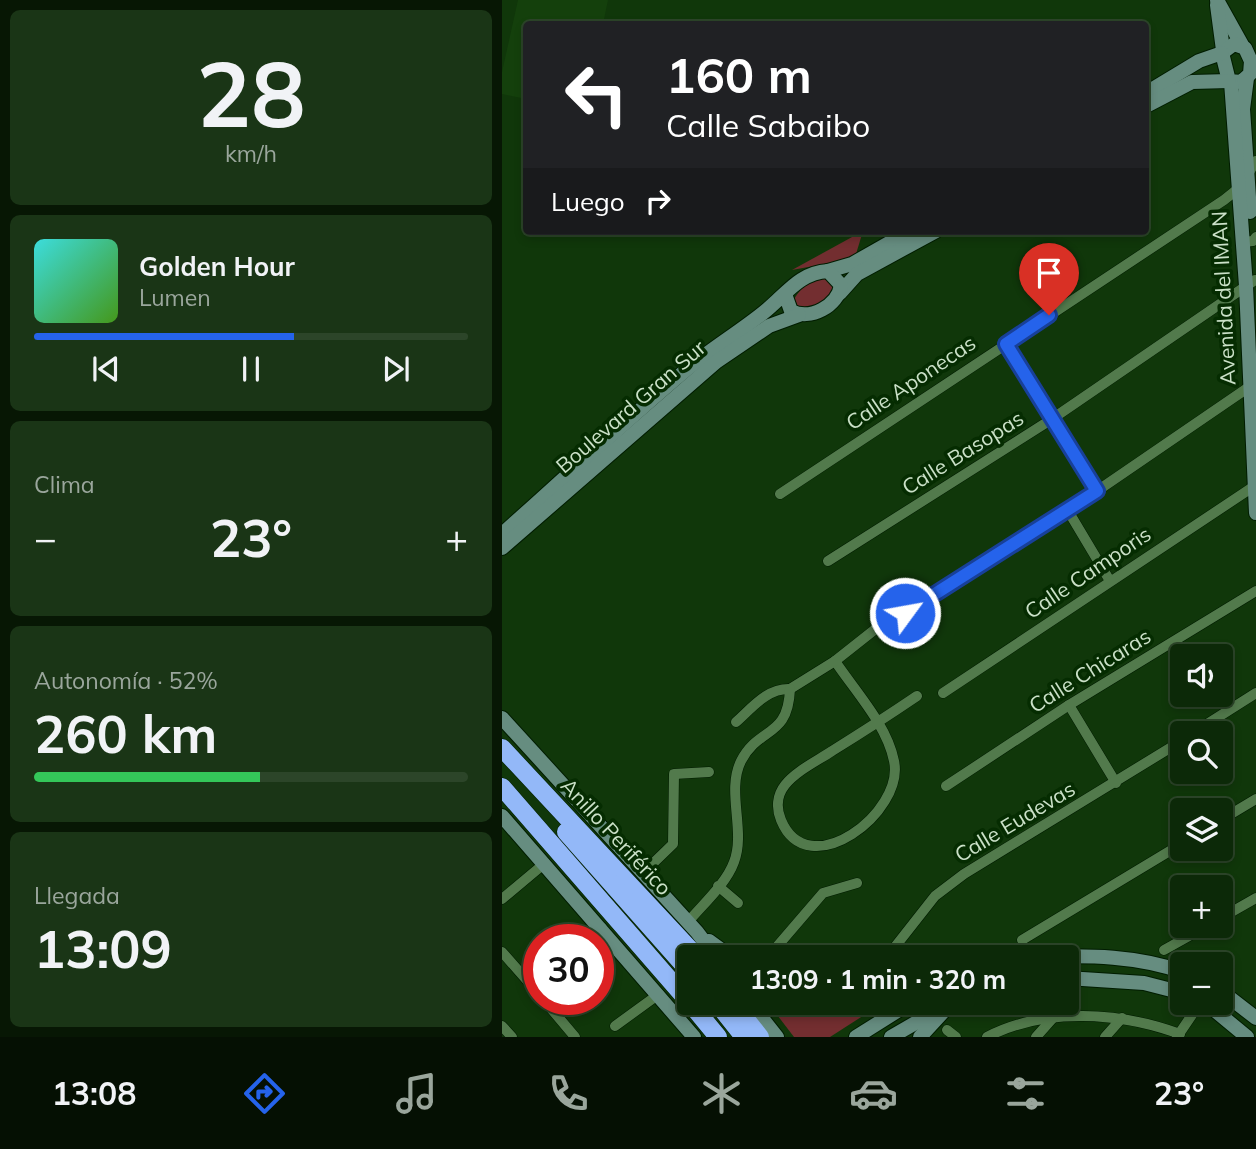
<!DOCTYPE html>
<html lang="es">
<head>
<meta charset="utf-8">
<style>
  :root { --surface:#0c2908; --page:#1a3516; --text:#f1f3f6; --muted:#9aa69c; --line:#2c4529; --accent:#2563eb }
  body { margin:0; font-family:Mulish,sans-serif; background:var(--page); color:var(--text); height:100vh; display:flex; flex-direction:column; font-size:26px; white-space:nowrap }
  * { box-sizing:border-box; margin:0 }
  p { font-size:23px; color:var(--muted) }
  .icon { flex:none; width:38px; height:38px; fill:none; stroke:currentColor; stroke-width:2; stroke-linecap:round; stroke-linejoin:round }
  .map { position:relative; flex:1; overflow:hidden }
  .panel { display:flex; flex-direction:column; gap:10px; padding:10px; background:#071704; width:502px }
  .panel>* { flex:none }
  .banner { position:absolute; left:21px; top:21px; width:626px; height:214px; border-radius:7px; box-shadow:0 4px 10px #0003,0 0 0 2px var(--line); background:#202124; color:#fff; overflow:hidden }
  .controls { position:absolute; left:668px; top:644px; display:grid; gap:14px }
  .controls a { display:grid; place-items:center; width:63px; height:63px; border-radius:7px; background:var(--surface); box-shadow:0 4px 10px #0003,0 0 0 2px var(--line); font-size:35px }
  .speed { position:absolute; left:21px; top:924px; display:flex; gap:14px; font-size:35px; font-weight:700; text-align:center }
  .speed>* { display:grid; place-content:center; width:91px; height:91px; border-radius:50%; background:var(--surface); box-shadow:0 4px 10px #0003,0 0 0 2px var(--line); line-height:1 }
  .speed .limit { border:10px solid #d22; background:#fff; color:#111 }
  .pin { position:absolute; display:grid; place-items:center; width:60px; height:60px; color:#fff; margin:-72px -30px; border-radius:50% 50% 50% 0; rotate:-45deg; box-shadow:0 0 7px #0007 }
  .pin .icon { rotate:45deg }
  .me { position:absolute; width:77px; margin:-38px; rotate:58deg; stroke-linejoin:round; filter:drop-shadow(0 0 5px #0008) }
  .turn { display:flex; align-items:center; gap:24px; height:147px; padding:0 28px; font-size:32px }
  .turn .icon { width:91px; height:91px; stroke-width:2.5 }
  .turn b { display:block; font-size:49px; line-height:60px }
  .then { display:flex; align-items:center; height:66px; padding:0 28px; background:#0003; gap:14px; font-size:26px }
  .big { font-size:52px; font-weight:700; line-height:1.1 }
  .panel .widget { flex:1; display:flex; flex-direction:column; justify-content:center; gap:10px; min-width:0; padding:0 24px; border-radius:10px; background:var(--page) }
  .panel .dial { align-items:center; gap:0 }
  .dial b { font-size:91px; line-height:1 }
  .song { display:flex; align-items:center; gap:21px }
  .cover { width:84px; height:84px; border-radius:10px; background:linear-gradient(135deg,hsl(180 70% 55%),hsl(100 70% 35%)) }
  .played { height:7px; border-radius:4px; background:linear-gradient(90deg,var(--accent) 60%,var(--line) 60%) }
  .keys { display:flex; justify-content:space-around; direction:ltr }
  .heat { display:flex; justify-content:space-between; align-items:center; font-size:38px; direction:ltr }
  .charge { height:10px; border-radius:5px; background:linear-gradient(90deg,#34c759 52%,var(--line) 0) }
  .trip { position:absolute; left:175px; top:945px; width:402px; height:70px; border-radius:7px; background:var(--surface); box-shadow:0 4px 10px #0003,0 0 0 2px var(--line); font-weight:700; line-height:70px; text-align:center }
  .dock { display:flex; height:112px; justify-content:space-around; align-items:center; background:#051003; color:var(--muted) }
  .dock .icon { width:49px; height:49px }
  .dock .active { color:var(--accent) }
  .dock b { font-size:32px; color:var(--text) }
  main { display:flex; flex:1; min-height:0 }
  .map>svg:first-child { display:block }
  .built { fill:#14400c }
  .green { fill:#732e30 }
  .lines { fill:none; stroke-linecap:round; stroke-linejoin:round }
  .street-casing { stroke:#011c00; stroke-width:11 }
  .secondary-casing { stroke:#011c00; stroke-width:16 }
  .highway-casing { stroke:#011c00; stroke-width:19 }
  .street { stroke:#527a4c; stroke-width:10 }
  .secondary { stroke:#668d80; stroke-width:14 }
  .highway { stroke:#93b8f8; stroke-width:18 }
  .route-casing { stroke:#184099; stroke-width:18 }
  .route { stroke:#2563eb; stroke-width:12 }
  .labels { text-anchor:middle; stroke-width:7; stroke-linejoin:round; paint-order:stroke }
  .street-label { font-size:21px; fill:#cbe1c8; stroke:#052c01 }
</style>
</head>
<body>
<main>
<section class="panel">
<div class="widget dial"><b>28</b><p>km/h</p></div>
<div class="widget">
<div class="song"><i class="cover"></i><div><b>Golden Hour</b><p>Lumen</p></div></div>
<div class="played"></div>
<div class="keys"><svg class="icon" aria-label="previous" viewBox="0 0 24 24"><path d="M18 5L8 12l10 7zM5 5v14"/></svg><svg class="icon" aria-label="pause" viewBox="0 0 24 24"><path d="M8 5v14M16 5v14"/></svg><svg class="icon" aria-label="next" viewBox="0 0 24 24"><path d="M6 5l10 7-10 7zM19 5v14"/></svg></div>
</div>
<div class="widget"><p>Clima</p>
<div class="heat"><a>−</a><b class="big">23°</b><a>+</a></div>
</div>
<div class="widget"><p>Autonomía · 52%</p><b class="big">260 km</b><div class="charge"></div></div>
<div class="widget"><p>Llegada</p><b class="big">13:09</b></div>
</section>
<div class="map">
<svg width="754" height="1037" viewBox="0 0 754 1037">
  <rect width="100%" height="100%" fill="#10370a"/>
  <polygon class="built" points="16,0 106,0 101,24 24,24 24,99 0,94 0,72"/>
  <g class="green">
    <polygon points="361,231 354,254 344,260 290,270"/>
    <path d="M 324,277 L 331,283 C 331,301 314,309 297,308 L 292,299 C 300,286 309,280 324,277 Z"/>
    <polygon points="266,1003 381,1003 328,1037 292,1037"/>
  </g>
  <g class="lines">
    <defs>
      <g id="street">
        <polyline points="741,242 751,241 754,237"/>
        <polyline points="504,344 595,491"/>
        <polyline points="278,494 722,200 737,188 754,161"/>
        <polyline points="565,509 608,581"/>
        <polyline points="326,561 550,419 753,280"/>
        <polyline points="403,613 595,491 750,385"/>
        <path d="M 333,661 C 353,691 385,725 392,761 C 403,812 306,886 279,820 C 274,808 275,795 283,785 C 294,771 315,761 330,751 C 359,733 387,715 415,696"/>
        <polyline points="288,689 333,661 376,627"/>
        <polyline points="441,693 754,485"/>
        <polyline points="567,705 614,783"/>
        <path d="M 234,722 C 250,708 265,688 288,689"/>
        <polyline points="691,733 754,693"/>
        <polyline points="444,786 567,705 754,591"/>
        <polyline points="719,820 754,799"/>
        <polyline points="141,873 171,844 172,774 207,772"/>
        <polyline points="216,886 236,903"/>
        <polyline points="0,899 43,863"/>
        <polyline points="719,918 754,898"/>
        <path d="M 186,922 C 201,904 224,884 232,862 C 244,831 224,791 239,761 C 257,726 286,739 288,689"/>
        <polyline points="86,940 100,928"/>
        <polyline points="520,940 681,843"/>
        <polyline points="662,950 705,926"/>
        <polyline points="0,952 37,994"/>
        <polyline points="266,957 321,893 355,883"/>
        <polyline points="385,957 433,896 462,874 681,740"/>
        <polyline points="41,999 73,1037"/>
        <polyline points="0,1026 10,1037"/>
        <polyline points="113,1026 157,994"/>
        <polyline points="445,1030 454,1037"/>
        <path d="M 485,1037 C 543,1007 618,1012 678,1034"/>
        <polyline points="534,1037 551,1018"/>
        <polyline points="603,1037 620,1018"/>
        <polyline points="675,1037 698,1003"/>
      </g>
      <g id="secondary">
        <polyline points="715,0 740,45"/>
        <polyline points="715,5 721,50"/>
        <polygon points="732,44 743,48 749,61 748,74 739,82 727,81 720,53"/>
        <polyline points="745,78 741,109 748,212"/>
        <polyline points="729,82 744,286 754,513"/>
        <polyline points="644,93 697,61 720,53"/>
        <polyline points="644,106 690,82 727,81"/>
        <polyline points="326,271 350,264 408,231"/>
        <polyline points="338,293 355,274 434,231"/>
        <path d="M 0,534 C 61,480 121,423 184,370 C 209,349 236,333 261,313 C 284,295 296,273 326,271 L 339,285 C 336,306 308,321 289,311 L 283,294"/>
        <polyline points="0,548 214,362 267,326 297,315"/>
        <polyline points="0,718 195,932 214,957"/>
        <polyline points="0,816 192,1037"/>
        <polyline points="207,941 229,957"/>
        <path d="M 540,957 C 587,955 636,956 681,972"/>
        <polyline points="565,978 642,983 681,993"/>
        <polyline points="719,991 754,1018"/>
        <polyline points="248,1003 275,1037"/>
        <polyline points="704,1003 745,1037"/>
        <polyline points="354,1037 408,1003"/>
        <polyline points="389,1037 448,1003"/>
        <polyline points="418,1037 441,1012"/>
      </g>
      <g id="highway">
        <polyline points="0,748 195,957"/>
        <polyline points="0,787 187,1002"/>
        <polyline points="64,832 187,971"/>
        <polyline points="188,1003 216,1037"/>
        <polyline points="215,1003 242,1037"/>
        <polyline points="231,1003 258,1037"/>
      </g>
    </defs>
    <use href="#street" class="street-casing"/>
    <use href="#secondary" class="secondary-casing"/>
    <use href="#highway" class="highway-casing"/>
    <use href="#street" class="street"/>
    <use href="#secondary" class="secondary"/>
    <use href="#highway" class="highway"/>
  </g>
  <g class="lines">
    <defs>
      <polyline id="route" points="403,613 595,491 504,344 547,315"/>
    </defs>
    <use href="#route" class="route-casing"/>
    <use href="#route" class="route"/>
  </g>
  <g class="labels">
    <g class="street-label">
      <text transform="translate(722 298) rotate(-93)" y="7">Avenida del IMAN</text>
      <text transform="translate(409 383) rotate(-34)" y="7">Calle Aponecas</text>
      <text transform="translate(129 407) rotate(-41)" y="7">Boulevard Gran Sur</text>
      <text transform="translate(461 453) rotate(-32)" y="7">Calle Basopas</text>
      <text transform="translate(586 573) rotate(-34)" y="7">Calle Camporis</text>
      <text transform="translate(588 671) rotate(-32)" y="7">Calle Chicaras</text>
      <text transform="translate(513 822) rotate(-31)" y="7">Calle Eudevas</text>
      <text transform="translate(114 837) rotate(47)" y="7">Anillo Periférico</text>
    </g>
  </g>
</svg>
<div class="controls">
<a><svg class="icon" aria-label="sound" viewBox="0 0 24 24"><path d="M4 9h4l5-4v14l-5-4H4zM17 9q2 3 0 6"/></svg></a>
<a><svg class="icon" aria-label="search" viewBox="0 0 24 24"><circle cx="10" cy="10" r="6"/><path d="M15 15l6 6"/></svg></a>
<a><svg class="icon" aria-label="layers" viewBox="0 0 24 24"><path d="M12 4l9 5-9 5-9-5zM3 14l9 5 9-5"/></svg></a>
<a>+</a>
<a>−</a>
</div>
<div class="speed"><div class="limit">30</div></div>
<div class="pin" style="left:547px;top:315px;background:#d93025"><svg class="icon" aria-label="arrive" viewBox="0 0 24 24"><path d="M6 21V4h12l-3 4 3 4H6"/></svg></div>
<svg class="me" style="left:403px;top:613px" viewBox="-20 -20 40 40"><circle r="17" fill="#2563eb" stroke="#fff" stroke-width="3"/><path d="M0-11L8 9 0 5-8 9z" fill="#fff"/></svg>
<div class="trip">13:09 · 1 min · 320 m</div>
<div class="banner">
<div class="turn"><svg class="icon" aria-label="left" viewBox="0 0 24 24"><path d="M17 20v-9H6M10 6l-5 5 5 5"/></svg><div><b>160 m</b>Calle Sabaibo</div></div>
<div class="then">Luego<svg class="icon" aria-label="right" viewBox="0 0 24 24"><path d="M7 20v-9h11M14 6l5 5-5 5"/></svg></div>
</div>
</div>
</main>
<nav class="dock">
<b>13:08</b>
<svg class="icon active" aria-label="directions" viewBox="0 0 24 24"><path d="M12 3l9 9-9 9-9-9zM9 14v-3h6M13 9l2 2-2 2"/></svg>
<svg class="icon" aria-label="music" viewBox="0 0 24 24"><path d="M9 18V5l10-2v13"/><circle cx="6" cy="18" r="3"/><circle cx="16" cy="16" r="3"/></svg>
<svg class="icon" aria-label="phone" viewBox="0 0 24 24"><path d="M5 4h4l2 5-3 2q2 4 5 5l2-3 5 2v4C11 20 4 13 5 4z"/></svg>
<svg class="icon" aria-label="climate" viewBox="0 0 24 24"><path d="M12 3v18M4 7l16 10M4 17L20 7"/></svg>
<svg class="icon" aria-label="car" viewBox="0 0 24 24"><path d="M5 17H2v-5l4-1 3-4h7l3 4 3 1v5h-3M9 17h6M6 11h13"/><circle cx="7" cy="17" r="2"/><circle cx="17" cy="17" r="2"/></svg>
<svg class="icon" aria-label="filters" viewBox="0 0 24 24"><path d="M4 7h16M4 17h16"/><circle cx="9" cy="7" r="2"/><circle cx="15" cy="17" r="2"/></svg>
<b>23°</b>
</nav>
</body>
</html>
